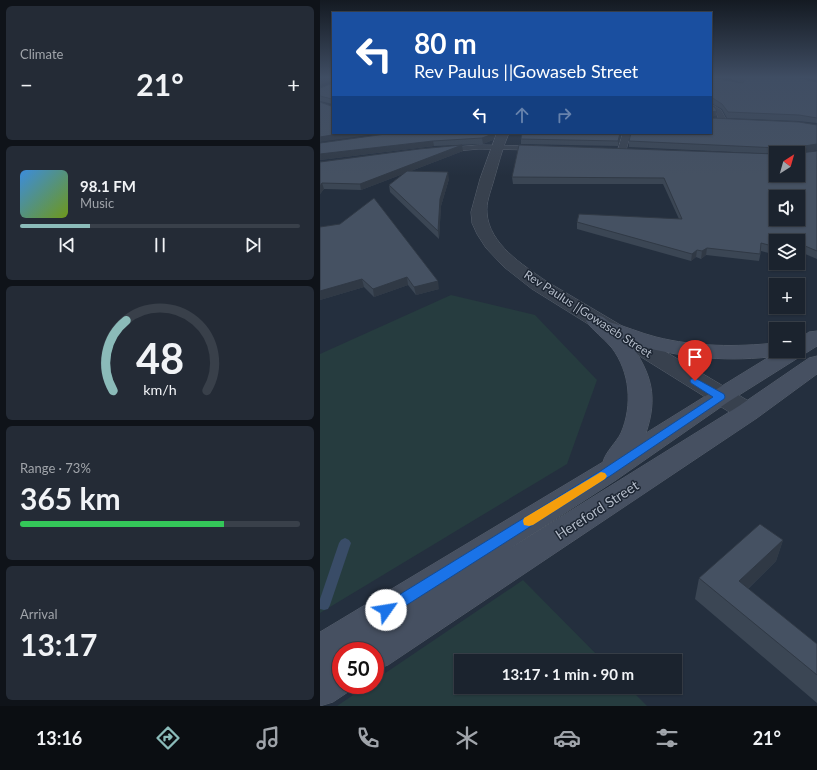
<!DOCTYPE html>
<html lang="en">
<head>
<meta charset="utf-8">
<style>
  :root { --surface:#1b232e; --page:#242b36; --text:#f1f3f6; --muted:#a0a4aa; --line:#39404a; --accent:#8bbbb9 }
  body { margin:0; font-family:Lato,sans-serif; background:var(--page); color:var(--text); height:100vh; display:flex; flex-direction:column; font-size:15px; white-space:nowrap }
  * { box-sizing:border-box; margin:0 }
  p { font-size:13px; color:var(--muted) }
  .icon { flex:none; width:22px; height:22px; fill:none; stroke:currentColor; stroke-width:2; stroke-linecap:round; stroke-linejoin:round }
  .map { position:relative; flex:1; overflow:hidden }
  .side { display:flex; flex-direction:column; gap:6px; padding:6px; background:#0f1319; width:320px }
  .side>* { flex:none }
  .guide { position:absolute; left:12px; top:12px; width:380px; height:122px; border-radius:0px; box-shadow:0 1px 3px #0004,0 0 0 1px var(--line); background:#1a4fa0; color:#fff; overflow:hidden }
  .needle { width:26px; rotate:37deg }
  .controls { position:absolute; left:449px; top:146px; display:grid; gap:8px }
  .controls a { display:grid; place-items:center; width:36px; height:36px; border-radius:0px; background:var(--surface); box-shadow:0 1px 3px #0004,0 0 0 1px var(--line); font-size:20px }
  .speed { position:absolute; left:12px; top:642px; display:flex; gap:8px; font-size:20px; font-weight:700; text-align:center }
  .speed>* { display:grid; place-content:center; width:52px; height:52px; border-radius:50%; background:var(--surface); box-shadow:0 1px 3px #0004,0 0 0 1px var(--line); line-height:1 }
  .speed .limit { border:6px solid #d22; background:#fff; color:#111 }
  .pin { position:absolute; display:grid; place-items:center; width:34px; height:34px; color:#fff; margin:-41px -17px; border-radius:50% 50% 50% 0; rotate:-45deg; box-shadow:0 0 4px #0007 }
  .pin .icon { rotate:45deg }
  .me { position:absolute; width:44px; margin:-22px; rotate:58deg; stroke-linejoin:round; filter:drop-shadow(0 0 3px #0008) }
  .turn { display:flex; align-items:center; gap:14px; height:84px; padding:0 16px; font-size:18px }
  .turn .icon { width:52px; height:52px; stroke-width:2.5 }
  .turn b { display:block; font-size:28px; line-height:34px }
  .lanes { display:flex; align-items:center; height:38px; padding:0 16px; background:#0003; justify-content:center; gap:20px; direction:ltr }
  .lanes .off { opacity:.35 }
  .big { font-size:30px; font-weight:700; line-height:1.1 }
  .side .widget { flex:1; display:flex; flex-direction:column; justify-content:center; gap:6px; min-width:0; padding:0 14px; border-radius:6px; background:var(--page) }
  .side .dial { align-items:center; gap:0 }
  .dial svg { height:104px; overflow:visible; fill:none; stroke:var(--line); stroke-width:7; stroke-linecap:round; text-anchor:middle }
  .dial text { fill:var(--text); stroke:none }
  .song { display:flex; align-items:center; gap:12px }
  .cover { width:48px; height:48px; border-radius:6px; background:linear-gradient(135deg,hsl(210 70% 55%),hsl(80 70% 35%)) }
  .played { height:4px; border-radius:2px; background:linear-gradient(90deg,var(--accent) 25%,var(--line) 25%) }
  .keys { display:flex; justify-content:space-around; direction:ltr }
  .heat { display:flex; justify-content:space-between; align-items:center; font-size:22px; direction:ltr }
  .charge { height:6px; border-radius:3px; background:linear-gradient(90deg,#34c759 73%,var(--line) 0) }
  .trip { position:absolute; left:134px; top:654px; width:228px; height:40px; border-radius:0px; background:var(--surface); box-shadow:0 1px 3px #0004,0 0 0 1px var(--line); font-weight:700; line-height:40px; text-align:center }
  .menu { display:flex; height:64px; justify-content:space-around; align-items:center; background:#0b0e12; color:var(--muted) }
  .menu .icon { width:28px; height:28px }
  .menu .on { color:var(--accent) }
  .menu b { font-size:18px; color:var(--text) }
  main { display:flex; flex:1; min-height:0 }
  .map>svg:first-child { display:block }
  .green { fill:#263c3f }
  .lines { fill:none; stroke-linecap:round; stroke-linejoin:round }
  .stream { fill:#394c67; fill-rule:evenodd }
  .lane-casing { stroke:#565f6c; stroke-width:1 }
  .street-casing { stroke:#565f6c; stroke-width:1 }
  .secondary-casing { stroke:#565f6c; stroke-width:1 }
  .lane { fill:#38414e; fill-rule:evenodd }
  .street { fill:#38414e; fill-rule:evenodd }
  .secondary { fill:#465061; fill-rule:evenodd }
  .wall { fill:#3b4654 }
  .shaded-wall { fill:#303945 }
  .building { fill:#455162; stroke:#303945; fill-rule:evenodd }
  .route { fill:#1a73e8; stroke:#114b97 }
  .slow { fill:#f59e0b }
  .labels { text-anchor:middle; stroke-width:3; stroke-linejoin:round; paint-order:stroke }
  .street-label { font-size:12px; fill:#b4bcc9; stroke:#1d2633 }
  .near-street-label { font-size:14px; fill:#b4bcc9; stroke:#1d2633 }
</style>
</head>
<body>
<main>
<section class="side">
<div class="widget"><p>Climate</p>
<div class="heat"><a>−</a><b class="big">21°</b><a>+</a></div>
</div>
<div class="widget">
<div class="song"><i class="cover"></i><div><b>98.1 FM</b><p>Music</p></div></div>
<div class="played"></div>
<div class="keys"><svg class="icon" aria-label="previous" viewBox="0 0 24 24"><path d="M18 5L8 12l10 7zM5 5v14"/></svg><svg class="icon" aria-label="pause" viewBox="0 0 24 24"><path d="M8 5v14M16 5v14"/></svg><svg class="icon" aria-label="next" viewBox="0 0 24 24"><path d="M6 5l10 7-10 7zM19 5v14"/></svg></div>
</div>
<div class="widget dial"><svg viewBox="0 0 100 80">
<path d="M14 69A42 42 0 1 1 86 69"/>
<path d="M14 69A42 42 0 0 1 24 15" stroke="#8bbbb9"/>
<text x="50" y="56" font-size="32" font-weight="700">48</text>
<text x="50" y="72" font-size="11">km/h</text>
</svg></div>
<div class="widget"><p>Range · 73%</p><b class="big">365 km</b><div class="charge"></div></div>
<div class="widget"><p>Arrival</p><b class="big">13:17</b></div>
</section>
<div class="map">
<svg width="497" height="706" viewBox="0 0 497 706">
  <rect width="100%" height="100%" fill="#242f3e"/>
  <g class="green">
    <polygon points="131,295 215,315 277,380 247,464 0,613 0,354"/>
    <polygon points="203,580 283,661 141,661 141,687 308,687 327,706 17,706 48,685 55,685 55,680"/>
  </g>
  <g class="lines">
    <polygon class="stream" points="25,538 29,540 31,543 10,605 8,609 4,610 0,609 0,599 19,543 21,540"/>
    <defs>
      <g id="lane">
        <polygon points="391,104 401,110 407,121 406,123 400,123 396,112 391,109"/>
        <polygon points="303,133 311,133 306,150 302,152 298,150"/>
        <polygon points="159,145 217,146 221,148 217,150 159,149 124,152 120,150 124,148"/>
      </g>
      <path id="street" d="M 177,133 L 189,133 C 182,149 178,166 173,183 C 170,193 166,203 167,213 C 169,244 203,265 226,281 L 437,406 L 440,412 L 437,418 L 428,420 L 419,418 L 212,289 L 184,267 L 166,248 L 157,234 L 152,223 L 151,212 L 160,179 Z"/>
      <path id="secondary" d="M 276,315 L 283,317 L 289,322 C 305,326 320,333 336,337 C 376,347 416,347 456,343 L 456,351 L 478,351 L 478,340 L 489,332 L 497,331 L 497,346 L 408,402 L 296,480 L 186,551 L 419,406 L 489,358 L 497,356 L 497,374 L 437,418 L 68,665 L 55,670 L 55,651 L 38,651 L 40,646 L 33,651 L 21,651 L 21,685 L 35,685 L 34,688 L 13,702 L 0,706 L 0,632 L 283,462 C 286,451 296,443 301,433 C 313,405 310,372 292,348 C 284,338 273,331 266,321 L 269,317 ZM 310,343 C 356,357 402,362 449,357 L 392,392 L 326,433 C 338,397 332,374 310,343 Z"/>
    </defs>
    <use href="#lane" class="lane-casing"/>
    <use href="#street" class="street-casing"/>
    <use href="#secondary" class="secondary-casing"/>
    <use href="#lane" class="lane"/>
    <use href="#street" class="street"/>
    <use href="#secondary" class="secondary"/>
  </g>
  <g class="wall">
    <polygon points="391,78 417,82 409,78 479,78 497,82 497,123 478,121 407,118 402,109 391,103"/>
    <polygon points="482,78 497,78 497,80"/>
    <polygon points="13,83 13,104 0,101 0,88"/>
    <polygon points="497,125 497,150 479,153 497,151 497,259 478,251 478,241 456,241 456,255 441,251 439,261 386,255 381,259 376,257 371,261 257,229 257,222 359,219 343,184 193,184 192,177 478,153 456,153 456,154 309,147 309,141"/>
    <polygon points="176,133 173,140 163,144 114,146 0,160 0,143"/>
    <polygon points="202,133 302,133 298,146 201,144 201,139"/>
    <polygon points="142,145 143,151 91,171 129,179 121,206 119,239 70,192 69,185 83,174 41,190 4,189 0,194 0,162"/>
    <polygon points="0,227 119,289 96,295 88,285 54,297 44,287 0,300"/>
    <polygon points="463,540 456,561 428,589 497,644 497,703 375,599 379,578"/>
  </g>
  <g class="shaded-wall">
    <polygon points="6,78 13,78 13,80 0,85 0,80"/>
    <polygon points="397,111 396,116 391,117 391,112"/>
    <polygon points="24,133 63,133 0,142 0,137"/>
    <polygon points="173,133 176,133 173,140 163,144 162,138"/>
    <polygon points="300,133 302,133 298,146 298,141"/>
    <polygon points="113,141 114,146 0,160 0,154"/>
    <polygon points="497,144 497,150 477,153 478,147"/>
    <polygon points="142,145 143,151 41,190 40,184"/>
    <polygon points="128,172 129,179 121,206 119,239 118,231 120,199"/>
    <polygon points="2,183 4,189 0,194 0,186"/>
    <polygon points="387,248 386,255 381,259 382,251"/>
    <polygon points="377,250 376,257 371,261 372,254"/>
    <polygon points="87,277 88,285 54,297 53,289"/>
    <polygon points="42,279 44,287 0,300 0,291"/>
    <polygon points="118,281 119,289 96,295 94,287"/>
    <polygon points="463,540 456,561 413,603 419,581"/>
  </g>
  <g class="building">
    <polygon points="0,78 6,78 0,80"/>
    <polygon points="391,78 423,83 424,80 419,78 479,78 497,82 497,118 479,115 408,112 402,104 391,97 391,99"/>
    <polygon points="13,83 13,103 12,99 0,96 0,88"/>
    <polygon points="0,102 11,106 13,105 13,133 24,133 0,137"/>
    <polygon points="391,104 395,108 397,111 391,112"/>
    <path d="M 391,118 L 479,122 L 497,125 L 497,144 L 478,147 L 478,152 L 479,153 L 497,151 L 497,251 L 478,243 L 478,241 L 474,241 L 469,239 L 468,241 L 456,241 L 456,247 L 441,243 L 440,254 L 387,248 L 382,251 L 377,250 L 372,254 L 257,222 L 259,214 L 362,219 L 344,178 L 192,177 L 199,145 L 456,154 L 456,175 L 478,175 L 478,153 L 459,153 L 458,148 L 309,141 L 311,133 L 391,133 ZM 456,197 L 478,197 L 478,219 L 456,219 Z"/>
    <polygon points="73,133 173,133 173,134 162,138 113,141 0,154 0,143"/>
    <polygon points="202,133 300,133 298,141 201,139"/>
    <polygon points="142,145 40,184 2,183 0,186 0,162 99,149"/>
    <polygon points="87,171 128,172 120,199 118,231 69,185"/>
    <polygon points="54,198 118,281 94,287 87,277 53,289 42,279 0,291 0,227 20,224"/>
    <polygon points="440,524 463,540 419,581 497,644 497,675 379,578"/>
  </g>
  <linearGradient id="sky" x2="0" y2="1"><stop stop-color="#141a22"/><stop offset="0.44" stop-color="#3f4d63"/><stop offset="1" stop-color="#3f4d63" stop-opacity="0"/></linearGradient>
  <rect width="497" height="176" fill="url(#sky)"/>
  <polygon class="route" points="375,378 404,394 405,397 404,399 290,476 71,615 66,617 61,615 59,610 61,606 282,470 393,397 371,383 370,381 371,379"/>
  <polygon class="slow" points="281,472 285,473 287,476 285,479 213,525 209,526 204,525 203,521 204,518"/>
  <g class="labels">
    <g class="street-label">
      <text transform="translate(268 314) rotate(33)" y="4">Rev Paulus ǁGowaseb Street</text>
    </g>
    <g class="near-street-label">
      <text transform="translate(277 510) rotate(-33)" y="5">Hereford Street</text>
    </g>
  </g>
</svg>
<div class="controls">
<a><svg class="needle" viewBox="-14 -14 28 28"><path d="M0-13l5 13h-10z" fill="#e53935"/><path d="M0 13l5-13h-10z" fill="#a0a4aa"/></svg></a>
<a><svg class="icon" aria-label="sound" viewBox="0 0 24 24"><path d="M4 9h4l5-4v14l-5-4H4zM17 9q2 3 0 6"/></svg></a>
<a><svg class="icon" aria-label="layers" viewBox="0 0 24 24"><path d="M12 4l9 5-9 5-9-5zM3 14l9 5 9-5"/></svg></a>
<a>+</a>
<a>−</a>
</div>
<div class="speed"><div class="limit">50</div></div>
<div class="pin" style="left:375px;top:381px;background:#d93025"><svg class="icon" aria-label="arrive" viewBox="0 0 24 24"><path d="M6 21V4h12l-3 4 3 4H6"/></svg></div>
<svg class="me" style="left:66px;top:610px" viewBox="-20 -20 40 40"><circle r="19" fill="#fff"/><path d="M0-13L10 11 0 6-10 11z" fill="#1a73e8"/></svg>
<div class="trip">13:17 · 1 min · 90 m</div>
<div class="guide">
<div class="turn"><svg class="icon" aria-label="left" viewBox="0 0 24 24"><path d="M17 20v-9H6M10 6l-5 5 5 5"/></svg><div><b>80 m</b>Rev Paulus ǁGowaseb Street</div></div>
<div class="lanes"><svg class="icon" aria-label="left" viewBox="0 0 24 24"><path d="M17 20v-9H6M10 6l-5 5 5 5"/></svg><svg class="icon off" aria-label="ahead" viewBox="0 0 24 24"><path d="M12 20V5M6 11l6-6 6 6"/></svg><svg class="icon off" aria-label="right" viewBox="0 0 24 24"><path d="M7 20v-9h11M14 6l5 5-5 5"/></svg></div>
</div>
</div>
</main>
<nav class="menu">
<b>13:16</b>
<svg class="icon on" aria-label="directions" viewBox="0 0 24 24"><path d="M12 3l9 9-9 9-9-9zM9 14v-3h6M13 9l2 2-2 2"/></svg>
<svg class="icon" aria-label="music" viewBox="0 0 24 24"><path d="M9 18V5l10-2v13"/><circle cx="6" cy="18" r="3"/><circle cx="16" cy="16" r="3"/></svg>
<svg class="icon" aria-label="phone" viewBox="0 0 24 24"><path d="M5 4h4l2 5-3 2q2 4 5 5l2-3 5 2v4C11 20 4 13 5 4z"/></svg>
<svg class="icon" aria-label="climate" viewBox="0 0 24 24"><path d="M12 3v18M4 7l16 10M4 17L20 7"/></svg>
<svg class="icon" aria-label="car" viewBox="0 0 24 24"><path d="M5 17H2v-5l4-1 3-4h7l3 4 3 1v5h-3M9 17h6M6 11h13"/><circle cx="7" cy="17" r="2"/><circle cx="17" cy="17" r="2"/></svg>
<svg class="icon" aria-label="filters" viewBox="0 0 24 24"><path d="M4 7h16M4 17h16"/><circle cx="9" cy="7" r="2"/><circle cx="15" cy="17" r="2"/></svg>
<b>21°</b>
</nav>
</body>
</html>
